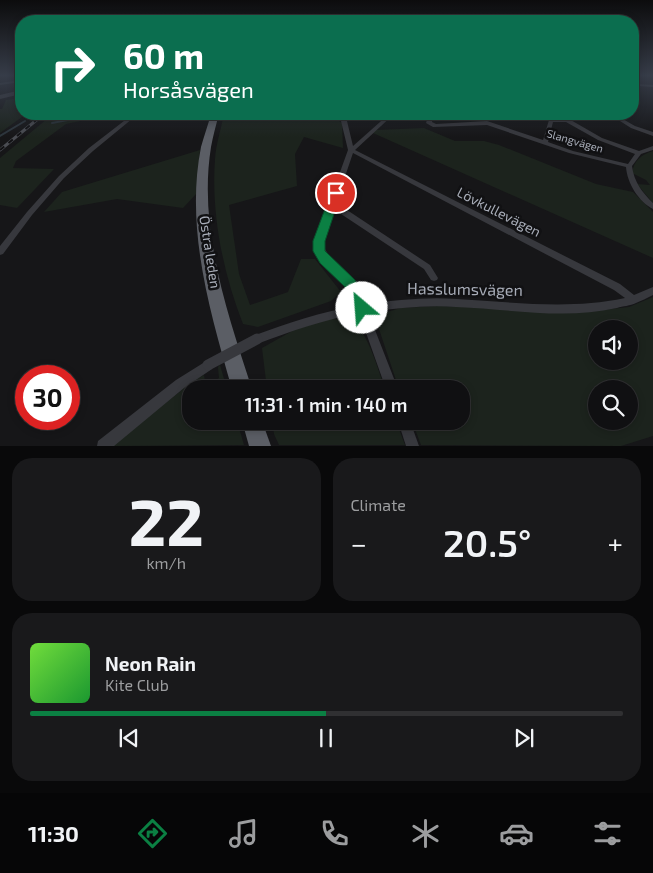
<!DOCTYPE html>
<html lang="en">
<head>
<meta charset="utf-8">
<style>
  :root { --surface:#101012; --page:#19191b; --text:#f1f3f6; --muted:#9c9d9f; --line:#303032; --accent:#0b8043 }
  body { margin:0; font-family:"Exo 2",sans-serif; background:var(--page); color:var(--text); height:100vh; display:flex; flex-direction:column; font-size:19px; white-space:nowrap }
  * { box-sizing:border-box; margin:0 }
  p { font-size:16px; color:var(--muted) }
  .icon { flex:none; width:28px; height:28px; fill:none; stroke:currentColor; stroke-width:2; stroke-linecap:round; stroke-linejoin:round }
  .map { position:relative; height:446px; overflow:hidden }
  .drawer { display:flex; flex-direction:column; gap:12px; padding:12px; background:#09090a; flex:1 }
  .drawer>* { flex:none }
  .guide { position:absolute; left:15px; top:15px; width:624px; height:105px; border-radius:20px; box-shadow:0 2px 8px #0003,0 0 0 1px var(--line); background:#0b6e4f; color:#fff; overflow:hidden }
  .controls { position:absolute; left:588px; top:320px; display:grid; gap:10px }
  .controls a { display:grid; place-items:center; width:50px; height:50px; border-radius:50%; background:var(--surface); box-shadow:0 2px 8px #0003,0 0 0 1px var(--line); font-size:25px }
  .speed { position:absolute; left:15px; top:365px; display:flex; gap:10px; font-size:25px; font-weight:700; text-align:center }
  .speed>* { display:grid; place-content:center; width:65px; height:65px; border-radius:50%; background:var(--surface); box-shadow:0 2px 8px #0003,0 0 0 1px var(--line); line-height:1 }
  .speed .limit { border:8px solid #d22; background:#fff; color:#111 }
  .pin { position:absolute; display:grid; place-items:center; width:42px; height:42px; color:#fff; margin:-21px; border:2px solid #fff; border-radius:50%; box-shadow:0 1px 5px #0007 }
  .me { position:absolute; width:55px; margin:-28px; rotate:333deg; stroke-linejoin:round; filter:drop-shadow(0 0 4px #0008) }
  .turn { display:flex; align-items:center; gap:18px; height:105px; padding:0 25px; font-size:22px }
  .turn .icon { width:65px; height:65px; stroke-width:2.5 }
  .turn b { display:block; font-size:35px; line-height:42px }
  .big { font-size:38px; font-weight:600; line-height:1.1 }
  .drawer .card { flex:1; display:flex; flex-direction:column; justify-content:center; gap:8px; min-width:0; padding:0 18px; border-radius:20px; background:var(--page) }
  .drawer .dial { align-items:center; gap:0 }
  .dial b { font-size:65px; line-height:1 }
  .song { display:flex; align-items:center; gap:15px }
  .cover { width:60px; height:60px; border-radius:8px; background:linear-gradient(135deg,hsl(100 70% 55%),hsl(130 70% 35%)) }
  .played { height:5px; border-radius:2px; background:linear-gradient(90deg,var(--accent) 50%,var(--line) 50%) }
  .keys { display:flex; justify-content:space-around; direction:ltr }
  .heat { display:flex; justify-content:space-between; align-items:center; font-size:28px; direction:ltr }
  .drawer .tiles { flex:1; display:grid; gap:12px; grid-template-columns:1fr 1fr }
  .card:last-child { grid-column:span 2 }
  .trip { position:absolute; left:182px; top:380px; width:288px; height:50px; border-radius:20px; background:var(--surface); box-shadow:0 2px 8px #0003,0 0 0 1px var(--line); font-weight:600; line-height:50px; text-align:center }
  .dock { display:flex; height:80px; justify-content:space-around; align-items:center; background:#060607; color:var(--muted) }
  .dock .icon { width:35px; height:35px }
  .dock .current { color:var(--accent) }
  .dock b { font-size:22px; color:var(--text) }
  .map>svg:first-child { display:block }
  .green { fill:#1c231d; fill-rule:evenodd }
  .lines { fill:none; stroke-linecap:round; stroke-linejoin:round }
  .stream-far1 { stroke:#2c353c; stroke-width:1 }
  .stream { stroke:#2c353c; stroke-width:2 }
  .minor { fill:#37383d; fill-rule:evenodd }
  .tertiary { fill:#37383d; fill-rule:evenodd }
  .trunk { fill:#5b5e65; fill-rule:evenodd }
  .rail-far1-casing { stroke:#4a4c52; stroke-width:2.5 }
  .rail-casing { stroke:#4a4c52; stroke-width:3 }
  .rail-far1 { stroke:#111113; stroke-width:1; stroke-dasharray:4.5; stroke-linecap:butt }
  .rail { stroke:#111113; stroke-width:2; stroke-dasharray:5.5; stroke-linecap:butt }
  .minor-bridge { stroke:#37383d; stroke-width:11 }
  .route { fill:#0b8043; stroke:#07532c }
  .labels { text-anchor:middle; stroke-width:5; stroke-linejoin:round; paint-order:stroke }
  .far-street-label { font-size:11px; fill:#a8adb8; stroke:#111113 }
  .street-label { font-size:14px; fill:#a8adb8; stroke:#111113 }
  .near-street-label { font-size:16px; fill:#a8adb8; stroke:#111113 }
</style>
</head>
<body>
<div class="map">
<svg width="653" height="446" viewBox="0 0 653 446">
  <rect width="100%" height="100%" fill="#161618"/>
  <g class="green">
    <polygon points="21,98 21,114 26,114 0,133 0,109 2,109 6,100"/>
    <polygon points="53,114 114,114 66,124 16,161 13,168 54,169 17,208 0,205 0,158"/>
    <path d="M 224,114 L 312,114 L 312,115 L 333,117 L 342,123 L 343,148 L 304,137 L 295,154 L 297,186 L 229,205 L 239,274 L 250,305 L 288,292 L 301,259 L 315,259 L 341,292 L 331,301 L 258,327 L 243,324 C 223,273 211,214 215,159 C 216,144 221,129 224,114 Z"/>
    <polygon points="424,128 455,141 484,141 499,145 596,184 633,192 653,212 653,258 373,133 375,130"/>
    <polygon points="200,150 196,194 183,208 117,199 44,212 62,192"/>
    <path d="M 653,151 L 653,203 L 637,184 L 650,185 L 646,180 L 632,173 C 634,160 641,155 653,151 Z"/>
    <path d="M 653,297 L 653,436 L 621,446 L 421,445 L 412,421 L 461,421 L 461,389 L 399,389 L 377,323 L 379,317 L 383,313 L 401,308 L 438,306 L 584,312 L 629,307 ZM 596,329 L 629,329 L 629,361 L 596,361 ZM 596,389 L 629,389 L 629,421 L 596,421 Z"/>
    <path d="M 329,319 C 339,319 352,320 359,328 C 370,341 379,372 385,389 L 267,389 L 262,348 L 294,330 Z"/>
    <polygon points="220,365 227,389 191,389 191,421 237,421 244,445 112,446 193,381 204,375 205,381 213,382 219,378 218,367"/>
    <polygon points="272,421 396,421 405,445 279,445 274,434"/>
  </g>
  <g class="lines">
    <polyline class="stream-far1" points="72,119 98,114"/>
    <g class="stream">
      <polyline points="52,123 78,118"/>
      <polyline points="0,136 25,121"/>
    </g>
    <g class="minor">
      <polygon points="21,80 21,82 0,85 0,83"/>
      <polygon points="637,84 653,85 653,87 639,86 634,98 632,99 632,92"/>
      <polygon points="133,114 138,114 93,151 64,178 32,215 3,254 0,255 0,246 27,212 59,176 89,148"/>
      <path d="M 343,114 L 347,114 L 347,121 L 353,146 L 389,114 L 394,114 L 355,150 L 620,284 L 634,295 L 653,287 L 653,295 C 647,298 641,301 636,303 C 630,306 623,306 617,308 C 564,320 510,309 456,307 C 427,305 398,308 368,312 L 398,389 L 386,389 L 359,313 C 324,320 291,331 257,344 L 253,342 L 252,339 L 253,336 C 287,323 321,312 357,306 C 347,280 320,269 315,241 L 348,150 L 341,121 ZM 353,153 L 614,290 L 625,298 C 568,310 514,302 457,299 C 426,297 396,300 365,304 L 356,287 L 332,261 L 325,249 L 323,241 L 333,210 L 338,212 L 424,269 L 431,280 L 434,281 L 437,280 L 438,278 L 430,265 L 344,208 L 335,206 Z"/>
      <path d="M 429,114 L 433,114 L 432,122 L 436,124 L 487,121 L 543,140 L 549,120 L 569,119 L 602,138 L 639,151 L 653,146 L 653,150 L 641,154 L 632,166 C 634,182 642,192 653,203 L 653,209 C 639,202 627,183 626,167 L 569,153 L 487,125 L 433,127 L 426,123 ZM 553,122 L 566,122 L 598,140 L 635,154 L 628,164 L 573,151 L 548,142 Z"/>
      <polygon points="609,114 614,114 635,126 653,132 653,136 631,128"/>
      <polygon points="208,360 212,361 213,365 212,369 184,388 114,446 97,446 98,441 176,380"/>
      <polygon points="398,421 410,421 419,446 406,446"/>
    </g>
    <polygon class="tertiary" points="21,90 21,94 0,99 0,95"/>
    <g class="trunk">
      <path d="M 211,114 L 219,114 C 216,125 213,136 211,147 C 198,229 227,312 252,389 L 232,389 C 210,312 185,228 201,147 C 204,136 208,125 211,114 Z"/>
      <polygon points="242,421 262,421 271,446 249,446"/>
    </g>
    <defs>
      <polyline id="rail-far1" points="38,119 44,114"/>
      <polyline id="rail" points="0,150 39,118"/>
    </defs>
    <use href="#rail-far1" class="rail-far1-casing"/>
    <use href="#rail" class="rail-casing"/>
    <use href="#rail-far1" class="rail-far1"/>
    <use href="#rail" class="rail"/>
    <polyline class="minor-bridge" points="208,365 257,339"/>
  </g>
  <linearGradient id="sky" x2="0" y2="1"><stop stop-color="#0c0c0d"/><stop offset="0.55" stop-color="#363c48"/><stop offset="1" stop-color="#363c48" stop-opacity="0"/></linearGradient>
  <rect width="653" height="137" fill="url(#sky)"/>
  <polygon class="route" points="336,190 341,193 325,241 325,251 355,280 369,308 367,312 362,314 357,312 345,287 320,263 313,251 313,241 331,193"/>
  <g class="labels">
    <g class="far-street-label">
      <text transform="translate(575 141) rotate(16)" y="4">Slangvägen</text>
    </g>
    <g class="street-label">
      <text transform="translate(499 212) rotate(27)" y="5">Lövkullevägen</text>
      <text transform="translate(210 252) rotate(81)" y="5">Östra leden</text>
    </g>
    <g class="near-street-label">
      <text transform="translate(465 289) rotate(1)" y="6">Hasslumsvägen</text>
    </g>
  </g>
</svg>
<div class="controls">
<a><svg class="icon" aria-label="sound" viewBox="0 0 24 24"><path d="M4 9h4l5-4v14l-5-4H4zM17 9q2 3 0 6"/></svg></a>
<a><svg class="icon" aria-label="search" viewBox="0 0 24 24"><circle cx="10" cy="10" r="6"/><path d="M15 15l6 6"/></svg></a>
</div>
<div class="speed"><div class="limit">30</div></div>
<div class="pin" style="left:336px;top:193px;background:#d93025"><svg class="icon" aria-label="arrive" viewBox="0 0 24 24"><path d="M6 21V4h12l-3 4 3 4H6"/></svg></div>
<svg class="me" style="left:362px;top:308px" viewBox="-20 -20 40 40"><circle r="19" fill="#fff"/><path d="M0-13L10 11 0 6-10 11z" fill="#0b8043"/></svg>
<div class="trip">11:31 · 1 min · 140 m</div>
<div class="guide">
<div class="turn"><svg class="icon" aria-label="right" viewBox="0 0 24 24"><path d="M7 20v-9h11M14 6l5 5-5 5"/></svg><div><b>60 m</b>Horsåsvägen</div></div>
</div>
</div>
<section class="drawer">
<div class="tiles">
<div class="card dial"><b>22</b><p>km/h</p></div>
<div class="card"><p>Climate</p>
<div class="heat"><a>−</a><b class="big">20.5°</b><a>+</a></div>
</div>
<div class="card">
<div class="song"><i class="cover"></i><div><b>Neon Rain</b><p>Kite Club</p></div></div>
<div class="played"></div>
<div class="keys"><svg class="icon" aria-label="previous" viewBox="0 0 24 24"><path d="M18 5L8 12l10 7zM5 5v14"/></svg><svg class="icon" aria-label="pause" viewBox="0 0 24 24"><path d="M8 5v14M16 5v14"/></svg><svg class="icon" aria-label="next" viewBox="0 0 24 24"><path d="M6 5l10 7-10 7zM19 5v14"/></svg></div>
</div>
</div>
</section>
<nav class="dock">
<b>11:30</b>
<svg class="icon current" aria-label="directions" viewBox="0 0 24 24"><path d="M12 3l9 9-9 9-9-9zM9 14v-3h6M13 9l2 2-2 2"/></svg>
<svg class="icon" aria-label="music" viewBox="0 0 24 24"><path d="M9 18V5l10-2v13"/><circle cx="6" cy="18" r="3"/><circle cx="16" cy="16" r="3"/></svg>
<svg class="icon" aria-label="phone" viewBox="0 0 24 24"><path d="M5 4h4l2 5-3 2q2 4 5 5l2-3 5 2v4C11 20 4 13 5 4z"/></svg>
<svg class="icon" aria-label="climate" viewBox="0 0 24 24"><path d="M12 3v18M4 7l16 10M4 17L20 7"/></svg>
<svg class="icon" aria-label="car" viewBox="0 0 24 24"><path d="M5 17H2v-5l4-1 3-4h7l3 4 3 1v5h-3M9 17h6M6 11h13"/><circle cx="7" cy="17" r="2"/><circle cx="17" cy="17" r="2"/></svg>
<svg class="icon" aria-label="filters" viewBox="0 0 24 24"><path d="M4 7h16M4 17h16"/><circle cx="9" cy="7" r="2"/><circle cx="15" cy="17" r="2"/></svg>
</nav>
</body>
</html>
